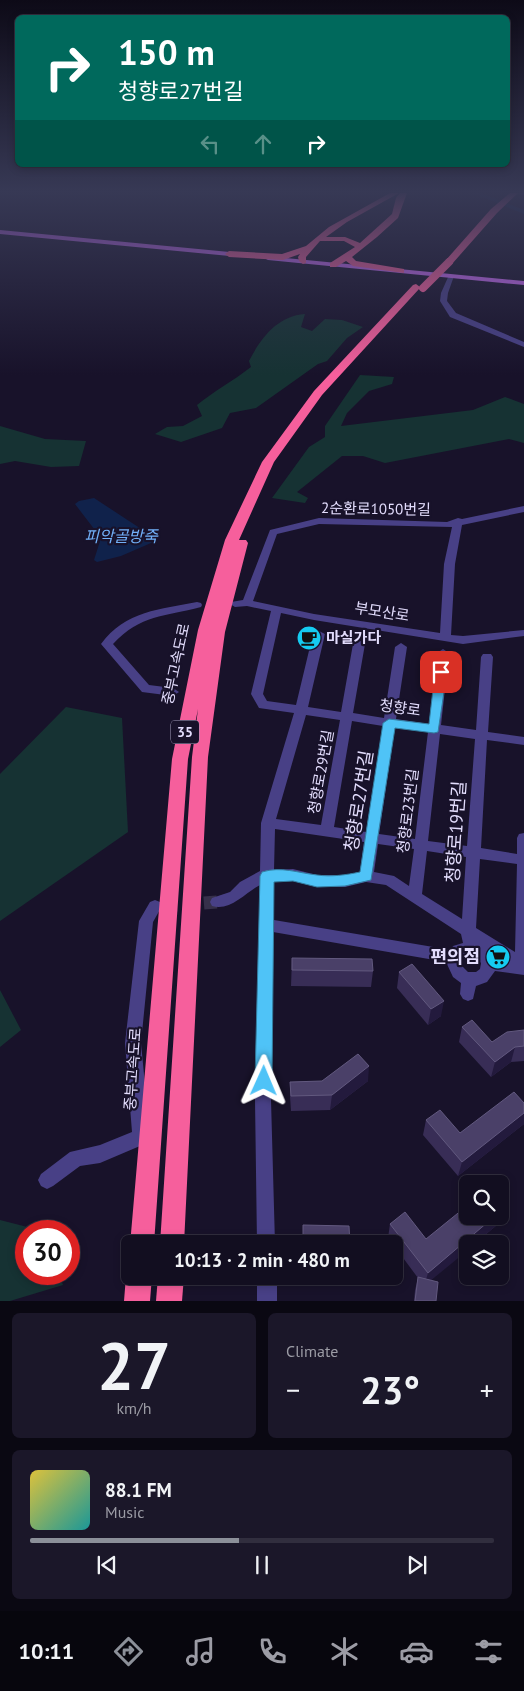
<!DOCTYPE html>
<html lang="en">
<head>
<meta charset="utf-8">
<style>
  :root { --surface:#120e20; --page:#1b1729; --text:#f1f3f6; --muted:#9c9ca5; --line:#312e3e; --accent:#8c9099 }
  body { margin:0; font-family:"PT Sans","Noto Sans KR",sans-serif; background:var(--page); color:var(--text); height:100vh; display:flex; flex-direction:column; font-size:19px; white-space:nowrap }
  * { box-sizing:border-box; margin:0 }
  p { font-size:16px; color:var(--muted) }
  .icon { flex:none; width:28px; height:28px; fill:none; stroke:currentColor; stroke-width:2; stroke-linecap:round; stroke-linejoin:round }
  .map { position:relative; height:1301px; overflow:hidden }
  .panel { display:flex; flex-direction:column; gap:12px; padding:12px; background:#0a0812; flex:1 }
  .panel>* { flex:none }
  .hud { position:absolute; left:15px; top:15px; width:495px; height:152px; border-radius:8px; box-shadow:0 2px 8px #0003,0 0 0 1px var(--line); background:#00695c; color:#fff; overflow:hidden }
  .fabs { position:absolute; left:459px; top:1175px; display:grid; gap:10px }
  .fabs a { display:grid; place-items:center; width:50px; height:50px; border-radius:8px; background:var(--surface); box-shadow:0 2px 8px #0003,0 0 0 1px var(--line); font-size:25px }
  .speed { position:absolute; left:15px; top:1220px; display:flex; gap:10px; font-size:25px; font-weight:700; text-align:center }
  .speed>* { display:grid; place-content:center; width:65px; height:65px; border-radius:50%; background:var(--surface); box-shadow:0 2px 8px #0003,0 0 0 1px var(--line); line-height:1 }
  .speed .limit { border:8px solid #d22; background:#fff; color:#111 }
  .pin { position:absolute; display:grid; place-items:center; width:42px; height:42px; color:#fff; margin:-21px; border-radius:10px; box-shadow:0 2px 8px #0006 }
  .me { position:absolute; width:55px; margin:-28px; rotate:1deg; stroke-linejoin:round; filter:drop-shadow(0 0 4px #0008) }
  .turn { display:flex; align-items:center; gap:18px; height:105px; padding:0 20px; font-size:22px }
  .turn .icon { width:65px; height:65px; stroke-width:2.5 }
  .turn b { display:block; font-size:35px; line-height:42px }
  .lanes { display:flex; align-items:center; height:48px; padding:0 20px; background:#0003; justify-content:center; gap:25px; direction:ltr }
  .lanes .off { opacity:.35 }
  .big { font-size:38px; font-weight:800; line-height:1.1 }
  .panel .card { flex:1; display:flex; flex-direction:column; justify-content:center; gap:8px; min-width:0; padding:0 18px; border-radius:8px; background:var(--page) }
  .panel .dial { align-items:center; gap:0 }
  .dial b { font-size:65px; line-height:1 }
  .song { display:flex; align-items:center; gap:15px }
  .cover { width:60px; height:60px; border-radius:8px; background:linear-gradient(135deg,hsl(50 70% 55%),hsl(180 70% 35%)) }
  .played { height:5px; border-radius:2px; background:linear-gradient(90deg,var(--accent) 45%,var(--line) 45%) }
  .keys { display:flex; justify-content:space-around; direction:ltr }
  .heat { display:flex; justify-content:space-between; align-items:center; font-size:28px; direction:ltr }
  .panel .tiles { flex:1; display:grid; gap:12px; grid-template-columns:1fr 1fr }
  .card:last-child { grid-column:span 2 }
  .trip { position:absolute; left:121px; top:1235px; width:282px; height:50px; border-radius:8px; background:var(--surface); box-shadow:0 2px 8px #0003,0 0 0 1px var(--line); font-weight:800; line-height:50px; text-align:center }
  .dock { display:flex; height:80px; justify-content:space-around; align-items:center; background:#07060d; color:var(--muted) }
  .dock .icon { width:35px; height:35px }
  .dock .on { color:var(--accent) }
  .dock b { font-size:22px; color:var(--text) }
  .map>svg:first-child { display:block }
  .green { fill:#163233 }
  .water { fill:#10224b }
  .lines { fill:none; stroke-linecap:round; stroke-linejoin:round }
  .river { fill:#10224b; fill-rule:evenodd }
  .minor-tunnel { stroke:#36304a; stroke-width:13; stroke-dasharray:13 7; stroke-linecap:butt }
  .minor { fill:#484086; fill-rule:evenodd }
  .major { fill:#cd6bf6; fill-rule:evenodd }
  .highway { fill:#f65f9c; fill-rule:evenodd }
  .highway-bridge { stroke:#f65f9c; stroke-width:8 }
  .wall { fill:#382d56 }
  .shaded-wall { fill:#231a3d }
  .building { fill:#4a4068; stroke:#62597f }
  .route { fill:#4fc3f7; stroke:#337fa1 }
  .labels { text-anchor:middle; stroke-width:4.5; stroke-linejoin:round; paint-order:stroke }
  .shield { fill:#18122a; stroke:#a6a0be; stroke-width:1 }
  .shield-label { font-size:14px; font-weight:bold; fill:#e3ddfd }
  .street-label { font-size:15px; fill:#e3ddfd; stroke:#18122a }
  .poi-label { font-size:15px; font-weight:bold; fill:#e3ddfd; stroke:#18122a; text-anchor:start }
  .water-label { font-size:16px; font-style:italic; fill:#71aff7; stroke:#18122a }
  .near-street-label { font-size:18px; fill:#e3ddfd; stroke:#18122a }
  .near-poi-label { font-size:18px; font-weight:bold; fill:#e3ddfd; stroke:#18122a; text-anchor:end }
</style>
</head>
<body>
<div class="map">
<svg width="524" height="1301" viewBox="0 0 524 1301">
  <rect width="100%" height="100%" fill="#18122a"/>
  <g class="green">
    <path d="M 305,314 L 301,327 L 312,331 L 325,319 L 342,320 L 363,327 L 347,338 L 327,361 L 318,364 L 256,408 L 230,413 L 222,428 L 181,442 L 155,434 L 167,427 L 183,426 L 202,416 L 197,405 C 214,391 233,381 251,367 L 249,361 C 261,338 277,316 305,314 Z"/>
    <polygon points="360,375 394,377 392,384 369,391 347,413 341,426 473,410 505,397 524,404 524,443 509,439 385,463 363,456 342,456 297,492 308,498 305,503 272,498 309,447 325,437 325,426"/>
    <polygon points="0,426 45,439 86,441 79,466 51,467 15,461 0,464"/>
    <polygon points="66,707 122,718 128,832 0,921 0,774"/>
    <polygon points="0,990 21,1030 0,1047"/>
    <polygon points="0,1220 43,1231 26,1231 26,1274 59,1274 63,1285 10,1301 0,1301"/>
  </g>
  <polygon class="water" points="94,498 158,540 121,556 97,562 94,560 101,538 75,504 79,501"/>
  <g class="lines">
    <polygon class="river" points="473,193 481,193 524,210 524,214"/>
    <polyline class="minor-tunnel" points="164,906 217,902"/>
    <g class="minor">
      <polygon points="519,193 524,193 524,195 520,194"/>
      <polygon points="449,275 454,276 448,293 447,301 456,313 524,342 524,347 450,317 440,301 441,293"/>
      <path d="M 524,506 L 524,512 L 462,525 L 455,564 L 451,635 L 463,636 L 524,630 L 524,636 L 463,644 L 314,620 L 281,613 L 263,694 L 267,701 L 296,705 L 313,634 L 319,631 L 325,634 L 308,707 L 341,712 L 353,644 L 359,640 L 365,644 L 353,713 L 384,718 L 395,647 L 401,643 L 407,647 L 396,719 L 429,724 L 437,653 L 443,649 L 449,653 L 441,725 L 476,730 L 481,657 L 483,654 L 491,654 L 493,657 L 488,732 L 524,737 L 524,745 L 487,740 L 481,848 L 517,854 L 517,838 L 519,834 L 524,833 L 524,975 L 495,971 L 487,982 L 476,986 L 473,999 L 468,1001 L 463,999 L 460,994 L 461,983 L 453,977 L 446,962 L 273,932 L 271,1100 L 275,1244 L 257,1244 L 255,1100 L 260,885 C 246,892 230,912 212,906 L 210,902 L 212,898 L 230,892 L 240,882 L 260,871 L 261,823 L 294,713 L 259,708 L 251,694 L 271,611 L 247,606 L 235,607 L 230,604 L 231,602 L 243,600 L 270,530 L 319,518 L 447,522 L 458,518 L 462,519 ZM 319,524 L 452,527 L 444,564 L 440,633 L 314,614 L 253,601 L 277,534 ZM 306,715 L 340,720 L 321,825 L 276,819 ZM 352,721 L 383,726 L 366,832 L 334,827 ZM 395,727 L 428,732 L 415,839 L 379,834 ZM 440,734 L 475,739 L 467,846 L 428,841 ZM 275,829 L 364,842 L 360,872 L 345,875 L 317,875 L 293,869 L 274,870 ZM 378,844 L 414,849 L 409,886 L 394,876 L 374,872 ZM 427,851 L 466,857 L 462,919 L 422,894 ZM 480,859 L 517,864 L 515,952 L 476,928 ZM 274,881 L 293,881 L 317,887 L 345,887 L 366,882 L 386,885 L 461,934 L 463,943 L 453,946 L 451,950 L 274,920 ZM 490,952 L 499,958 L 493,957 ZM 468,955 L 475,957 L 481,963 L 480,969 L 476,972 L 468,972 L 463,967 L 461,960 L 463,956 Z"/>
      <path d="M 197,602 L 201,603 L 202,605 L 201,607 C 164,617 141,614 113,644 L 149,685 L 173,688 L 179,692 L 173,696 L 142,692 L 101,644 C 125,611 161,609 197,602 Z"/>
      <polygon points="155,900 160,902 162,906 153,922 141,1043 150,1137 147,1143 100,1163 80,1166 53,1186 47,1189 41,1186 38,1180 41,1174 70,1152 100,1145 132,1132 125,1043 139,921 150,902"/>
      <rect x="257" y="1276" width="20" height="25"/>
    </g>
    <g class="major">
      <polygon points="0,230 240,253 244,255 240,257 0,234"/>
      <polygon points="265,256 524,281 524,285 268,260 264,258"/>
    </g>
    <g class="highway">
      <polygon points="390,193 399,193 347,222 326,237 345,237 360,243 392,214 396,198 400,193 407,193 398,218 377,237 352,257 356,261 404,269 404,273 353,266 346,261 336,267 330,267 330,263 355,247 344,241 320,241 306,257 306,263 303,264 299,261 298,257 300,254 283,260 229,257 225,254 229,251 282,254 306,246 329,227"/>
      <polygon points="510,193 518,193 497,213 452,264 446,264 446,260 491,209"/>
      <polygon points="416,284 420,287 419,289 322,395 274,462 239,540 246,540 248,543 225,632 208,757 184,1244 160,1244 192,757 198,709 188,759 154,1244 130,1245 172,759 198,630 225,540 262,462 314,391 413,285"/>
      <polygon points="130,1267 130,1276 152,1276 150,1301 124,1301 126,1276"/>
      <polygon points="158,1276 184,1276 182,1301 156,1301"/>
    </g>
    <polyline class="highway-bridge" points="423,288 449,262"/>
  </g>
  <g class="wall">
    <polygon points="292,958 373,971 371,987 291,986"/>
    <polygon points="399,972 441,1016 428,1025 397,988"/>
    <polygon points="462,1027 492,1042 524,1030 524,1061 511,1062 491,1077 459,1042"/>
    <polygon points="368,1081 330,1110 291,1111 290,1097 290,1082"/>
    <polygon points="524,1103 524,1124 458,1176 423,1135 426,1120 460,1133"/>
    <polygon points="468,1216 500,1216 497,1225 474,1244 468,1244 431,1280 436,1301 414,1301 415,1290 418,1278 395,1247 395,1244 392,1244 388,1238 390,1224 426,1239"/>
  </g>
  <g class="shaded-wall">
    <polygon points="444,1001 441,1016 428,1025 431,1009"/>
    <polygon points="515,1047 511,1062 491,1077 495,1062"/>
    <polygon points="369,1066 368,1081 330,1110 332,1095"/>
    <polygon points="524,1113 524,1124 458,1176 462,1162"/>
    <polygon points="495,1216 500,1216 497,1225 474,1244 468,1244 468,1250 424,1286 428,1273"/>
  </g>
  <g class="building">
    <polygon points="292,958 372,959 373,971 292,970"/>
    <polygon points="412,964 444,1001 431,1009 399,972"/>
    <polygon points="472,1020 492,1042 507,1032 524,1030 524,1046 515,1047 495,1062 462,1027"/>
    <polygon points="358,1054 369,1066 332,1095 291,1096 290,1082 322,1081"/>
    <polygon points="514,1092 524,1103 524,1113 462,1162 426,1120 440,1110 460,1133"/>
    <polygon points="468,1205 468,1216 495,1216 428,1273 390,1224 405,1212 426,1239"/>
    <polygon points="303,1225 349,1226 350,1244 303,1244"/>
    <polygon points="418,1277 438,1282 436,1301 415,1301"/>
  </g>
  <linearGradient id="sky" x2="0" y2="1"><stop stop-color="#0d0a17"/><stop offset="0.51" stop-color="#373955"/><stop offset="1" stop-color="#373955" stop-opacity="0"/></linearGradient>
  <rect width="524" height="375" fill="url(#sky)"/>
  <path class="route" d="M 441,668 L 447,672 L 438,732 L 434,733 L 395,728 L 371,880 L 345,886 L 317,887 L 293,881 L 274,882 L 272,1081 L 269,1086 L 264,1089 L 258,1086 L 255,1081 L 260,876 L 262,872 C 281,866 298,873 317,875 C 331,877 346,875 360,872 L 383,723 L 389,719 L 429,724 L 435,672 Z"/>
  <defs>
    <symbol id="cafe-disc" viewBox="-11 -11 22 22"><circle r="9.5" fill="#15cbf1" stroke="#18122a"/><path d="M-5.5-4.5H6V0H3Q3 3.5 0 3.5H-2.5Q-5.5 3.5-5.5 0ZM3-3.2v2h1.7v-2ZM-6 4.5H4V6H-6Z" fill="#111"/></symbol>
    <symbol id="supermarket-disc" viewBox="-11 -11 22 22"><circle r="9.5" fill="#15cbf1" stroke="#18122a"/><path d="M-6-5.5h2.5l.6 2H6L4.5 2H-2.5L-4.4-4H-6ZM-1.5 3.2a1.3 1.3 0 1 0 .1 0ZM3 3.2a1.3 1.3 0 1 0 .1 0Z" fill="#111"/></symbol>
  </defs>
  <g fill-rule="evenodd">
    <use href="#cafe-disc" x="295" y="624" width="28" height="28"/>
    <use href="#supermarket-disc" x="484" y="943" width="28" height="28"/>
  </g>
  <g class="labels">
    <rect class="shield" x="171" y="720.5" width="28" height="23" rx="4"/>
    <g class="shield-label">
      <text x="185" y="737">35</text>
    </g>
    <g class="street-label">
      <text transform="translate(376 509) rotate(1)" y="5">2순환로1050번길</text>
      <text transform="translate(382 612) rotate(9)" y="5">부모산로</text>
      <text transform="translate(176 664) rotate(-78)" y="5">중부고속도로</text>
      <text transform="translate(400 708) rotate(8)" y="5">청향로</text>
      <text transform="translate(321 772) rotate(-80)" y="5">청향로29번길</text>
      <text transform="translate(408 811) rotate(-83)" y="5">청향로23번길</text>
      <text transform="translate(133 1069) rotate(-86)" y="5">중부고속도로</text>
    </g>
    <g class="poi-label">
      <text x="326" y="643">마실가다</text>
    </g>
    <g class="water-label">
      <text x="121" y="542">피악골방죽</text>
    </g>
    <g class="near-street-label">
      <text transform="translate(359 801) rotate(-81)" y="6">청향로27번길</text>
      <text transform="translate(456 832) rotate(-86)" y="6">청향로19번길</text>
    </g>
    <g class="near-poi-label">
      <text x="480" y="963">편의점</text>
    </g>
  </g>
</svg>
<div class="fabs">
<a><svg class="icon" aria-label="search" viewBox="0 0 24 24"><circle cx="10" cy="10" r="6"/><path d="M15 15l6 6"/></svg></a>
<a><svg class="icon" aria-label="layers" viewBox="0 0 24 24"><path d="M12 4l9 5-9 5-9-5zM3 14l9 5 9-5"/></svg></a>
</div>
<div class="speed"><div class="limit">30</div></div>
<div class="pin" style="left:441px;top:672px;background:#d93025"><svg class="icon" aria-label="arrive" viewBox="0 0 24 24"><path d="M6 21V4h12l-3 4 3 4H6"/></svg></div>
<svg class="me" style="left:264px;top:1081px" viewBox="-20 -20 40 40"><path d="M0-17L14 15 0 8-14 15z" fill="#4fc3f7" stroke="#fff" stroke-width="4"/></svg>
<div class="trip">10:13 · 2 min · 480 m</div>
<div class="hud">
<div class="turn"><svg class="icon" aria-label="right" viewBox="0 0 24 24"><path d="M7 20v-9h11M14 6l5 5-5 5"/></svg><div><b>150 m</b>청향로27번길</div></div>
<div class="lanes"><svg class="icon off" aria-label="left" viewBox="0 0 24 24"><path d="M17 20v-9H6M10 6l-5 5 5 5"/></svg><svg class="icon off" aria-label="ahead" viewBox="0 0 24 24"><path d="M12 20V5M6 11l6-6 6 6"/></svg><svg class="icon" aria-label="right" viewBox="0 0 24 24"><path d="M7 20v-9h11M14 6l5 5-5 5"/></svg></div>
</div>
</div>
<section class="panel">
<div class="tiles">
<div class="card dial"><b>27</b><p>km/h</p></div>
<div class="card"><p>Climate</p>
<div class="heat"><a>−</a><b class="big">23°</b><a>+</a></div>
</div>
<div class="card">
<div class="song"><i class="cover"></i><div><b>88.1 FM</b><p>Music</p></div></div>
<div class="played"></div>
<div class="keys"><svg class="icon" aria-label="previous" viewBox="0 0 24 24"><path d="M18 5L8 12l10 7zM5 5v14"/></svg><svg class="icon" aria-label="pause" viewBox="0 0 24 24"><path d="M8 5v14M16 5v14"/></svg><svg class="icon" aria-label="next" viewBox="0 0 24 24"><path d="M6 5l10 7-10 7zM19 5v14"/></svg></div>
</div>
</div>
</section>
<nav class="dock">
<b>10:11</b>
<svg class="icon on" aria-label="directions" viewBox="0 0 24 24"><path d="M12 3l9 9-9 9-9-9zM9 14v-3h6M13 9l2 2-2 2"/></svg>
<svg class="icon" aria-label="music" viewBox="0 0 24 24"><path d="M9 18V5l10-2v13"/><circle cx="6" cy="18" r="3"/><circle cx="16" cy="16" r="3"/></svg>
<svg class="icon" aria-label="phone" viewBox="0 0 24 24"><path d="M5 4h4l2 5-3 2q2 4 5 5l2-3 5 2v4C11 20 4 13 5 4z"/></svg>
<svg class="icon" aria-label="climate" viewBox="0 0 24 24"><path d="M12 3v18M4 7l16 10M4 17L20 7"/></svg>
<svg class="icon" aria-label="car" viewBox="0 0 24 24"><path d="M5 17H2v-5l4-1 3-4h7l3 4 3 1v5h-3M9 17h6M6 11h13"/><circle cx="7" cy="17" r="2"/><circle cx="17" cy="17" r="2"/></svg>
<svg class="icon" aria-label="filters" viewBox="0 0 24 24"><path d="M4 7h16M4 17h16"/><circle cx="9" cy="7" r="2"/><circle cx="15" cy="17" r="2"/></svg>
</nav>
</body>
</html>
